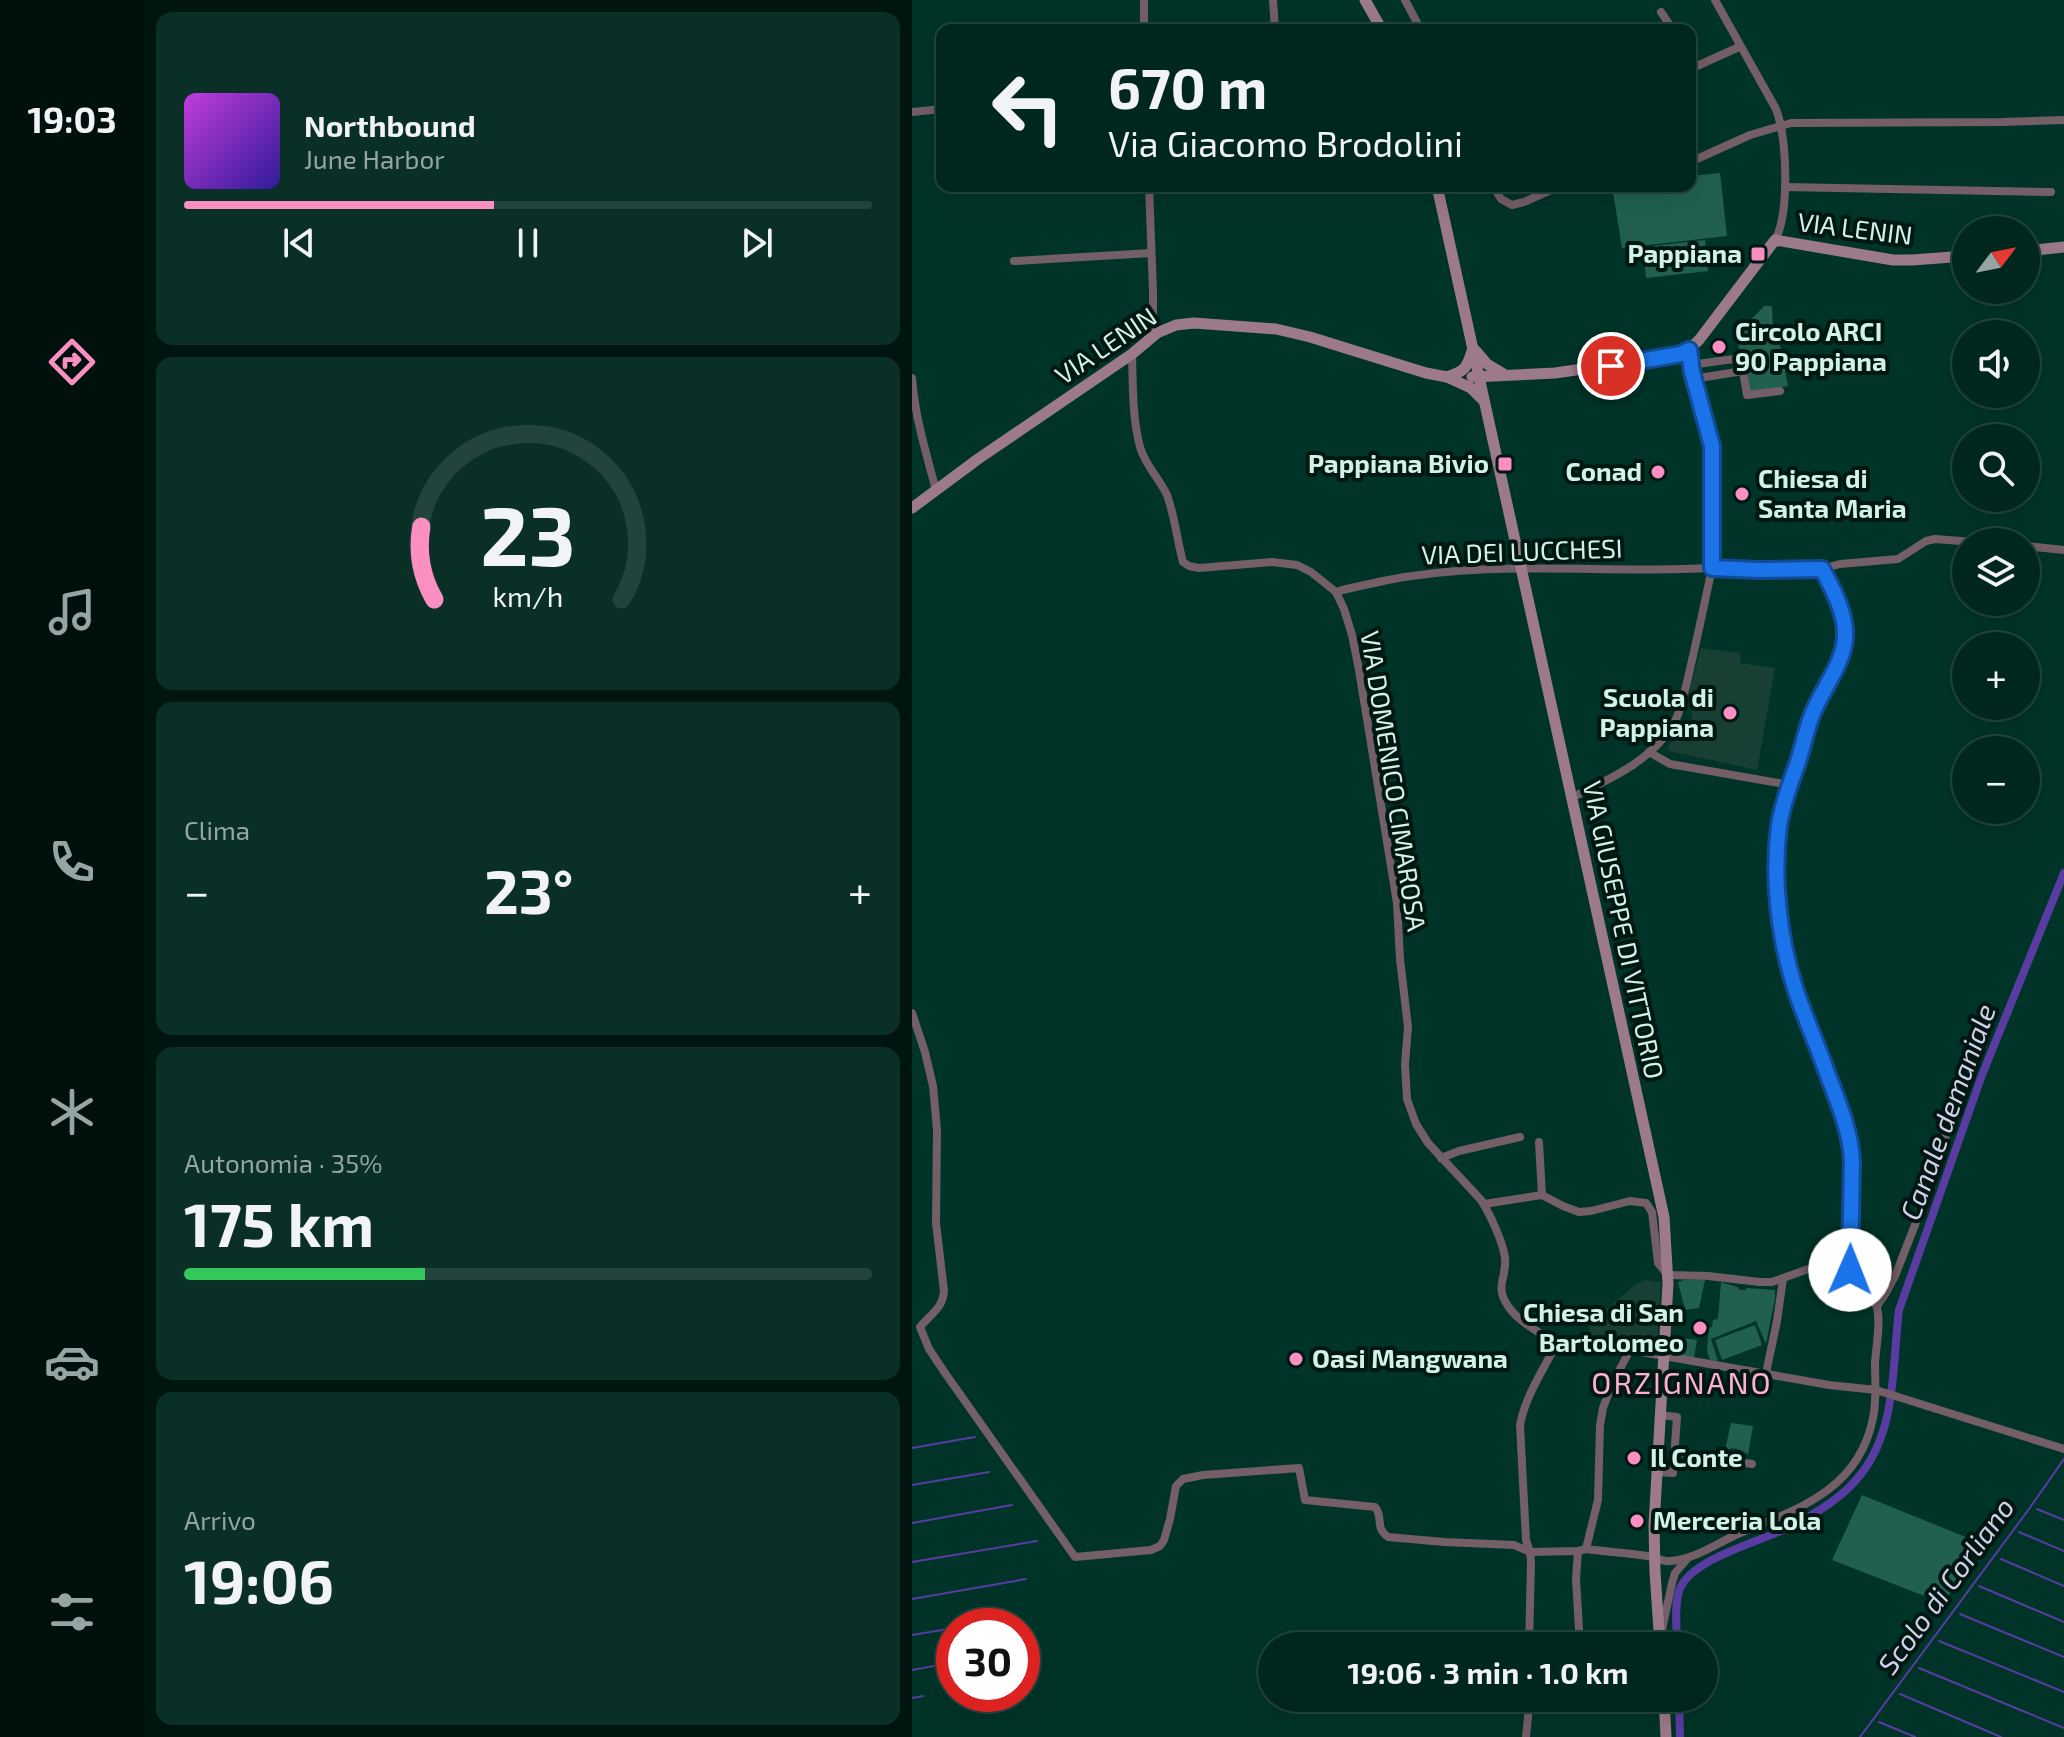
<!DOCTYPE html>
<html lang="it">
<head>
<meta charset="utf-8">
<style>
  :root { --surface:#00271e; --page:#0a2f27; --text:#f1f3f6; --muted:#95a5a4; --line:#22443c; --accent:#fc8fc1 }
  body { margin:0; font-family:"Exo 2",sans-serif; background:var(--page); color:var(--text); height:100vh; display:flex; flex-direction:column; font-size:30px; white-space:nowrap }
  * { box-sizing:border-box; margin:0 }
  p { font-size:26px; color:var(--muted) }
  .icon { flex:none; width:44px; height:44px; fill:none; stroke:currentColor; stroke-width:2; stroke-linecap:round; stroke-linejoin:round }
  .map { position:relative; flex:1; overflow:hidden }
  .panel { display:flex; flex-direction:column; gap:12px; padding:12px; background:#001510; width:768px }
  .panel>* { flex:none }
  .guide { position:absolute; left:24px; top:24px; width:760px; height:168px; border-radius:16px; box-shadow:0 8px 32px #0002,0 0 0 2px var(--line); background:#00271e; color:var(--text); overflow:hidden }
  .needle { width:52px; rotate:58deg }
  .controls { position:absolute; left:1040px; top:216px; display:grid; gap:16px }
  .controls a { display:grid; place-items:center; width:88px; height:88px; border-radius:50%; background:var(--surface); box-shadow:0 8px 32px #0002,0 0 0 2px var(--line); font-size:40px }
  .speed { position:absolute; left:24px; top:1608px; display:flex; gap:16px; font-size:40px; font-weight:700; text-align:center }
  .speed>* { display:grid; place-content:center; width:104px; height:104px; border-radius:50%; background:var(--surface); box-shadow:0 8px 32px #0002,0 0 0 2px var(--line); line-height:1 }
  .speed .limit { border:12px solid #d22; background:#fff; color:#111 }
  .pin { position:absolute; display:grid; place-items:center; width:68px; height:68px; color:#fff; margin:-34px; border:4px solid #fff; border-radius:50%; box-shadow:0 2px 8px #0007 }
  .me { position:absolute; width:88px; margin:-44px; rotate:1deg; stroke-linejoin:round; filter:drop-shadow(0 0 6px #0008) }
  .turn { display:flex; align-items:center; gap:28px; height:168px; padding:0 40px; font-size:36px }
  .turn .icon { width:104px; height:104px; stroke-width:2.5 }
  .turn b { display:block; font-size:56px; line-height:68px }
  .big { font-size:60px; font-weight:700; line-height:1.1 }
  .panel .widget { flex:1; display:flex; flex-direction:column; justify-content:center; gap:12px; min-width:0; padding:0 28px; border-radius:16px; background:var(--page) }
  .panel .dial { align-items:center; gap:0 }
  .dial svg { height:208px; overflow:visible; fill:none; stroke:var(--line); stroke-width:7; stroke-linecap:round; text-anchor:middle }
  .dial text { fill:var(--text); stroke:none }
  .song { display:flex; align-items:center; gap:24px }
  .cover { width:96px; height:96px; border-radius:12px; background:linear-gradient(135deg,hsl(290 70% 55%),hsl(250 70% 35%)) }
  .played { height:8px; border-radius:4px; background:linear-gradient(90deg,var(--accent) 45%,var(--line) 45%) }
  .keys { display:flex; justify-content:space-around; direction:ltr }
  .heat { display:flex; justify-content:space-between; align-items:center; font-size:44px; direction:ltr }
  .charge { height:12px; border-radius:6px; background:linear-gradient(90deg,#34c759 35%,var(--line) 0) }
  .trip { position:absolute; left:346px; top:1632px; width:460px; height:80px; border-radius:40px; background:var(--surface); box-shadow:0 8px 32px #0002,0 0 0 2px var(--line); font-weight:700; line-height:80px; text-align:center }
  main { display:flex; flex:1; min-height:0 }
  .menu { display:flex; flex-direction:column; width:144px; justify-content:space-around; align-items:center; background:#00100c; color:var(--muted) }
  .menu .icon { width:56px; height:56px }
  .menu .current { color:var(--accent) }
  .menu b { font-size:36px; color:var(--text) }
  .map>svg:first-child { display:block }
  .built { fill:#183f34 }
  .green { fill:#21604f }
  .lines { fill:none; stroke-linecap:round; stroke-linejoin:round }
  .stream { stroke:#593ca2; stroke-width:2 }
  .canal { stroke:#593ca2; stroke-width:8 }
  .street { stroke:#745e67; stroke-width:8 }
  .secondary { stroke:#9d7a89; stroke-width:11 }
  .route-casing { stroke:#114b97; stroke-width:20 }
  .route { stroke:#1a73e8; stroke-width:14 }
  .poi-dot { fill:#fc8fc1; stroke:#011812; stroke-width:3 }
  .labels { text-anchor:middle; stroke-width:8; stroke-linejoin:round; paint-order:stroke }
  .street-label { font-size:26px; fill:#d3f2e7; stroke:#011812 }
  .poi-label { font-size:26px; font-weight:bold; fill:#d3f2e7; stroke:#011812; text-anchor:end }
  .water-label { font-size:28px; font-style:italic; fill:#d3cfea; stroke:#011812 }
  .quarter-label { font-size:30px; letter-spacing:2px; fill:#feb0d2; stroke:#011812 }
</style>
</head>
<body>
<main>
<nav class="menu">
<b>19:03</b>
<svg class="icon current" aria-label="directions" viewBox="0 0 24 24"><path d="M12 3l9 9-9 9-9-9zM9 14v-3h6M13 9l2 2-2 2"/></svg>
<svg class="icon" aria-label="music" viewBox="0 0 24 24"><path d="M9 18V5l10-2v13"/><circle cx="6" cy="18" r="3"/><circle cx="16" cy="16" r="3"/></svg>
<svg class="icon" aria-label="phone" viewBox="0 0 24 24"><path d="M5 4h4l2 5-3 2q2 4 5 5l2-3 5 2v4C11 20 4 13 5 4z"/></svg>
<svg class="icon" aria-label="climate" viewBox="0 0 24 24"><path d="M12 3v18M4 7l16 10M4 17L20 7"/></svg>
<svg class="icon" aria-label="car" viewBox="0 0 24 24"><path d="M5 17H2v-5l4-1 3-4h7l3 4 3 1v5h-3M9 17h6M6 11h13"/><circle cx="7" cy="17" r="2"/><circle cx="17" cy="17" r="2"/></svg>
<svg class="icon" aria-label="filters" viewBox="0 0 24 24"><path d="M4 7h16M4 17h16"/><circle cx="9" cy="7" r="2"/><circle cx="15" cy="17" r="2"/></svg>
</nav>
<section class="panel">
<div class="widget">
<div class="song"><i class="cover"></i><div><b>Northbound</b><p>June Harbor</p></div></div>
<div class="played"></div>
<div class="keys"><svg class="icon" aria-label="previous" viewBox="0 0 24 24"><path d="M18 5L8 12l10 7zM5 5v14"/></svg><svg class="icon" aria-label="pause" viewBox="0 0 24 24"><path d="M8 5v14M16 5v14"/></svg><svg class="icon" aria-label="next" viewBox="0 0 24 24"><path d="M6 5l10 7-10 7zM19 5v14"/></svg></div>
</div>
<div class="widget dial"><svg viewBox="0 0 100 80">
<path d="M14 69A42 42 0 1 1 86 69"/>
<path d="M14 69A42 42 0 0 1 9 41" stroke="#fc8fc1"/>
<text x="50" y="56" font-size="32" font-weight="700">23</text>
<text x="50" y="72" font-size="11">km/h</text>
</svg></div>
<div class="widget"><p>Clima</p>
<div class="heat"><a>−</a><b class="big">23°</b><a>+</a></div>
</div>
<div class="widget"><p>Autonomia · 35%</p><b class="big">175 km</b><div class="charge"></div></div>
<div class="widget"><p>Arrivo</p><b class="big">19:06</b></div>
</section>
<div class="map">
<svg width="1152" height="1737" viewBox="0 0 1152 1737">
  <rect width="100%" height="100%" fill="#003428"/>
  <g class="built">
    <polygon points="789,648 829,653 828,663 863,668 845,770 757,751 755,747 767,734 771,720 779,721 781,706 774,704"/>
    <polygon points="733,1280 749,1282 745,1347 740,1349 676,1339 678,1323 723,1285"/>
  </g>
  <g class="green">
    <polygon points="808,173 815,236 710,248 700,186 778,186 778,176"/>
    <polygon points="793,240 796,271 734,278 731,247"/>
    <polygon points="852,306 860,306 861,331 865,331 876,386 838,392 835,376 842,363 836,356 829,356 824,335 830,331 829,323 835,324"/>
    <polygon points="772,1280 793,1280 787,1308 773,1310 766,1282"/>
    <polygon points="809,1282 825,1287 828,1290 833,1290 835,1288 863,1290 863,1298 854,1344 844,1321 799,1339 806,1361 798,1360 795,1351 797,1328 800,1327 801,1320 806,1319"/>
    <polygon points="843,1325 850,1345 810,1360 803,1340"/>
    <polygon points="771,1338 785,1340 782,1358 768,1356"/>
    <path d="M 819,1423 L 841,1426 L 836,1455 C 828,1448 823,1447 813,1450 Z"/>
    <polygon points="950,1495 1061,1540 1033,1604 920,1560"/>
  </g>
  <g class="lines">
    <g class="stream">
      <polyline points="0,1448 63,1437"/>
      <polyline points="0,1485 77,1472"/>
      <polyline points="1125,1509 1152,1520"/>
      <polyline points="0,1523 100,1505"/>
      <polyline points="1107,1532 1152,1551"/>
      <polyline points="1089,1559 1152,1586"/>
      <polyline points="0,1562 125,1541"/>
      <polyline points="1067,1586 1152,1622"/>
      <polyline points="0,1599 114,1579"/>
      <polyline points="1048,1614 1152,1657"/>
      <polyline points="52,1626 69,1623"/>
      <polyline points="0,1635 42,1628"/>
      <polyline points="1027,1641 1152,1692"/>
      <polyline points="1007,1668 1152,1728"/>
      <polyline points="0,1670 33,1664"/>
      <polyline points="988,1694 1089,1737"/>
      <polyline points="0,1698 11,1696"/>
      <polyline points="967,1722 1003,1737"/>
      <polyline points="948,1737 1117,1509 1152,1459"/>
    </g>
    <g class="canal">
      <path d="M 765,1646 C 765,1629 762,1607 767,1591 C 777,1559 848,1542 875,1528 C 902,1515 931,1498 949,1474 C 985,1428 980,1366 987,1310 L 1070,1075 L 1152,873"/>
      <polyline points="767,1698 768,1737"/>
    </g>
    <g class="street">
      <polyline points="232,0 232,30"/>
      <polyline points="361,0 363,30"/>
      <polyline points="493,0 509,30"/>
      <path d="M 803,0 L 864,109 C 875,138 878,213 863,240"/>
      <polyline points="749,12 761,30"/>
      <polyline points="778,55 785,66 827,47"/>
      <polyline points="0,112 30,109"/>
      <polyline points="778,162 838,135 879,123 1090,122 1152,120"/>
      <polyline points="237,186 241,292 241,336"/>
      <polyline points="581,186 589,199 600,205 612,202 648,186"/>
      <polyline points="873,187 1139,192"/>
      <polyline points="102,261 239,253"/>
      <path d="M 220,354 C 221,385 220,416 228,447 C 233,465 247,478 255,495 C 263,517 265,540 271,562 L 277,566 L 287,568 L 360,562 L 385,565 L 399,572 L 424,592 L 432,609 L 440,635 L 447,670 L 485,903 L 488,959 L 496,1027 L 493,1065 L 495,1099 L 504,1124 L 516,1143 L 569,1200 C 578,1214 591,1242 593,1258 C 595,1278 582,1286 596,1306 C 607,1323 629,1332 644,1345 C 631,1370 613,1397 608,1425 L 614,1540 L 618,1552 L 619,1562 L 617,1646"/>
      <polyline points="778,365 829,358 834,361 835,366 831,371 781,379"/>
      <polyline points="831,371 835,395 868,391"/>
      <path d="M 0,378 C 3,417 14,453 24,490"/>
      <polyline points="1114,546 1152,550"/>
      <polyline points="910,569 928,564 986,559 1014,541 1023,539 1062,542"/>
      <path d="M 424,592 C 439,587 455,585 471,581 C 580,559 690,574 800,568 C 792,606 784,644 775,682 C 771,697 768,715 759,728 C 736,763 695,780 659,798"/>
      <polyline points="737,752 758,764 878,785"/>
      <path d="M 0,1013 L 13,1052 L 21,1086 L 25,1130 L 24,1223 L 32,1291 C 31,1308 18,1315 8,1327 L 17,1349 L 33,1373 L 163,1557 L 239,1550 L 248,1546 L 252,1540 L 258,1519 L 264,1486 L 271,1479 L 291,1475 L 387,1468 L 393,1500 L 463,1507 C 472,1517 462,1527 476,1537 L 532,1542 L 602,1545 L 618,1552 L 666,1551 L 674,1549 C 696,1552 719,1553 741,1557 C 747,1559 752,1562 758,1561 C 782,1560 805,1543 826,1534 C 886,1509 947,1490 961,1418 C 965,1399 963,1381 963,1363 C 964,1347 969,1323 965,1308 C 961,1292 942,1286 938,1270 L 940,1153 L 926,1105 L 883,986 L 869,923 L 865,889 L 867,825 L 873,801 L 900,714 L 926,662 L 933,640 L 930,615 L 919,585 L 910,569 L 847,570 L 800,568 L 800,446 L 781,379 L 777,350"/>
      <polyline points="627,1142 630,1195"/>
      <polyline points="529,1158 547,1151 608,1137"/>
      <polyline points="572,1204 630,1195 651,1206 667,1212 679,1211 718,1201 734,1203 740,1212 746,1263 756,1275 796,1276 848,1282 860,1282 902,1267 912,1267 938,1270"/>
      <polyline points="965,1306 974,1293 983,1276 1012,1202 1023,1164 1054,1083"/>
      <polyline points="644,1345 661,1342 718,1350"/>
      <polyline points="854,1373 865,1321 871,1279"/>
      <polyline points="763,1452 840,1464"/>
      <polyline points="745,1472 761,1473 765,1417 748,1415"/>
      <polyline points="674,1549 686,1500 688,1425 691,1408 700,1384 718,1350 917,1385 964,1390 1152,1449"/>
      <polyline points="666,1551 664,1579 668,1646"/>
      <polyline points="750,1630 760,1583 763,1573 776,1558"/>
      <polyline points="614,1737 618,1698"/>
    </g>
    <g class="secondary">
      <polyline points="453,0 470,30"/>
      <polyline points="525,186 752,1217 756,1284 742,1525 743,1572 748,1646"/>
      <polyline points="1114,251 1152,247"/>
      <polyline points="564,351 575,364 593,375"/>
      <path d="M 535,377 C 555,371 555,366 561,348"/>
      <polyline points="560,377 643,373 746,358 773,353 787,340 863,240 981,260 1000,260 1054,256"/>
      <polyline points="0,508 66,459 220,354 245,333 264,325 282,323 364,329 398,337 514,373 535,377 559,388 572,401"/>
      <polyline points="752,1698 754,1737"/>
    </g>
  </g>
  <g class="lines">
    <defs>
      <path id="route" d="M 699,366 L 769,354 L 777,350 L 780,372 L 800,446 L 800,568 L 847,570 L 910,569 C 920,587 932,610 933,631 C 935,661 910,688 900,715 C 894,730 891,746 886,762 C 879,782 870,804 867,826 C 860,878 867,938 883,988 C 891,1013 902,1037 911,1062 C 922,1093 938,1126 940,1160 L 938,1270"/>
    </defs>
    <use href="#route" class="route-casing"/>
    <use href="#route" class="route"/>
  </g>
  <g class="poi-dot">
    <rect x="838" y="246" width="16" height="16" rx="4"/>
    <circle cx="807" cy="347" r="8"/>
    <rect x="585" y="456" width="16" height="16" rx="4"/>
    <circle cx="746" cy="472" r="8"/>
    <circle cx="830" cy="494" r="8"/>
    <circle cx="818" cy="713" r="8"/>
    <circle cx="788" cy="1328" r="8"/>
    <circle cx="384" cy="1359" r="8"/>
    <circle cx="722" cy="1458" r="8"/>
    <circle cx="725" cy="1521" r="8"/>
  </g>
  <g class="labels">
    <g class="street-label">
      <text transform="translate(943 229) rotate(7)" y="9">VIA LENIN</text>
      <text transform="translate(194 346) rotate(-34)" y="9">VIA LENIN</text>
      <text transform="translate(610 552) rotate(-2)" y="9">VIA DEI LUCCHESI</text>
      <text transform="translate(481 781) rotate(81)" y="9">VIA DOMENICO CIMAROSA</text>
      <text transform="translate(711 930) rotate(78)" y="9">VIA GIUSEPPE DI VITTORIO</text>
    </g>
    <g class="poi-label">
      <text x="830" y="263">Pappiana</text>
      <text x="823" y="341" text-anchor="start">Circolo ARCI<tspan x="823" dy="30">90 Pappiana</tspan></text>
      <text x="577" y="473">Pappiana Bivio</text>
      <text x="730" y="481">Conad</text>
      <text x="846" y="488" text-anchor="start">Chiesa di<tspan x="846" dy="30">Santa Maria</tspan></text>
      <text x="802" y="707">Scuola di<tspan x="802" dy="30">Pappiana</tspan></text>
      <text x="772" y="1322">Chiesa di San<tspan x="772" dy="30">Bartolomeo</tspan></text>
      <text x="400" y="1368" text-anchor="start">Oasi Mangwana</text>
      <text x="738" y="1467" text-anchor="start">Il Conte</text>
      <text x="741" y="1530" text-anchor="start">Merceria Lola</text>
    </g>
    <g class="water-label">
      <text transform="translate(1036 1112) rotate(-70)" y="10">Canale demaniale</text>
      <text transform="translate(1034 1586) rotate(-54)" y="10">Scolo di Corliano</text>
    </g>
    <g class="quarter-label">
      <text x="770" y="1394">ORZIGNANO</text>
    </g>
  </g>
</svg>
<div class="controls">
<a><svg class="needle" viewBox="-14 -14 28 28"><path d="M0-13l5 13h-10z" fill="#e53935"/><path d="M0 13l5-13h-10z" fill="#95a5a4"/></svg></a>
<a><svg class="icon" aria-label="sound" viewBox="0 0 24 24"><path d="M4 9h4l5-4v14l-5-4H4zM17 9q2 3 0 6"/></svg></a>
<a><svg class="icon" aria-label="search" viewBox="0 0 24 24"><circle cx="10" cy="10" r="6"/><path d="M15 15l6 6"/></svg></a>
<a><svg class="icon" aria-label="layers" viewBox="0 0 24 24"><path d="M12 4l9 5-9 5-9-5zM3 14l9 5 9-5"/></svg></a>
<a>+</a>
<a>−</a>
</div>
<div class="speed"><div class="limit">30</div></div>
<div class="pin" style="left:699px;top:366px;background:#d93025"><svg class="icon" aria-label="arrive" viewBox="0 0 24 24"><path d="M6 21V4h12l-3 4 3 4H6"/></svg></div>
<svg class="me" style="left:938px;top:1270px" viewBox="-20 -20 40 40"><circle r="19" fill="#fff"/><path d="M0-13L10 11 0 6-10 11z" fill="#1a73e8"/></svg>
<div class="trip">19:06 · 3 min · 1.0 km</div>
<div class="guide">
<div class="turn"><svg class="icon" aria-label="left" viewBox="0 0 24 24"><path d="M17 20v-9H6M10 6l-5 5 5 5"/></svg><div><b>670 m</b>Via Giacomo Brodolini</div></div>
</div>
</div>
</main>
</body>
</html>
